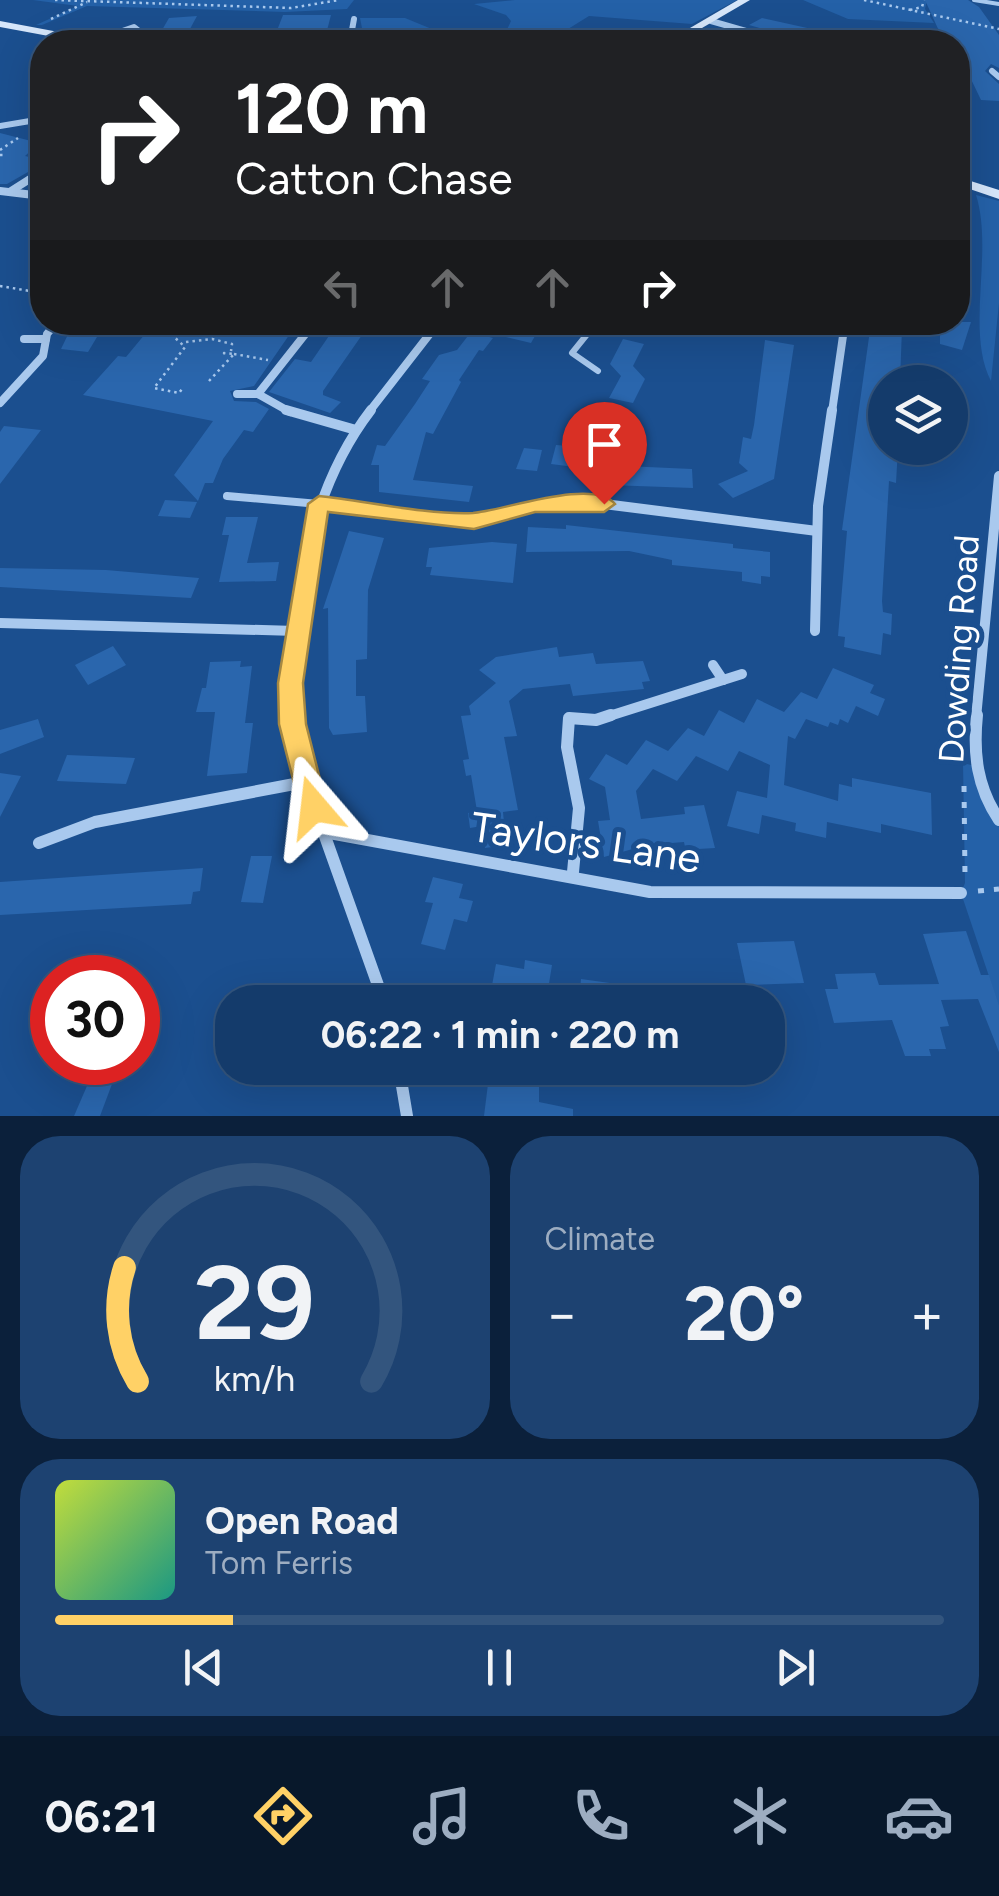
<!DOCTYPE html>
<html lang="en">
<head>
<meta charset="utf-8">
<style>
  :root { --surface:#143b6b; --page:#1d4271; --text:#f1f3f6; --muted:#9dadc1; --line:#33557e; --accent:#ffd166 }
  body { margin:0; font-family:Figtree,sans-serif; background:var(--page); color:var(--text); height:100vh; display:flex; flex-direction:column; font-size:38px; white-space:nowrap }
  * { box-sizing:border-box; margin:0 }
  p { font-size:32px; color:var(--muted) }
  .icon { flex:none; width:55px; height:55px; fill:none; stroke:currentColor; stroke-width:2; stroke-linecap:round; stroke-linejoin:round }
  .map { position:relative; height:1116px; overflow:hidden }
  .sheet { display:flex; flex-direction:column; gap:20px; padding:20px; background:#0b203b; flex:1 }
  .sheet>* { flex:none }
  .guide { position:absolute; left:30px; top:30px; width:940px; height:305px; border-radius:40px; box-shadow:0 10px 40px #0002,0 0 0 2px var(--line); background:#202124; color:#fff; overflow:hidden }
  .controls { position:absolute; left:868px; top:365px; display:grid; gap:20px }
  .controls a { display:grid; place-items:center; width:100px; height:100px; border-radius:50%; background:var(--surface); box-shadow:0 10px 40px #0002,0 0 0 2px var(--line); font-size:50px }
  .speed { position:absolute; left:30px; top:955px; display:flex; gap:20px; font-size:50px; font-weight:700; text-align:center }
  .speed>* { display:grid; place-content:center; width:130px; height:130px; border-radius:50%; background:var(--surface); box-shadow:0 10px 40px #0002,0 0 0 2px var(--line); line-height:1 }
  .speed .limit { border:15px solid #d22; background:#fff; color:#111 }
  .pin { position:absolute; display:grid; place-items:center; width:85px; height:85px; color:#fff; margin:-102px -42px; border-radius:50% 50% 50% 0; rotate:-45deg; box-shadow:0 0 10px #0007 }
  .pin .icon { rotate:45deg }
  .me { position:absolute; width:110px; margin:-55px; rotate:343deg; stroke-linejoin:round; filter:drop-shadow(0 0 8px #0008) }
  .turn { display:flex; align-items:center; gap:35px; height:210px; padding:0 40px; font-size:45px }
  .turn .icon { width:130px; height:130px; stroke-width:2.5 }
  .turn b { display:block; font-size:70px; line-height:85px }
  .lanes { display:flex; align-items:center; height:95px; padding:0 40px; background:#0003; justify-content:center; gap:50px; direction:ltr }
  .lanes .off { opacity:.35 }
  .big { font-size:75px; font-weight:700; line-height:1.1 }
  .sheet .card { flex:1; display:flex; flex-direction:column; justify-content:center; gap:15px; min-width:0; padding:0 35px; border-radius:40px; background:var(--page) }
  .sheet .dial { align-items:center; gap:0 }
  .dial svg { height:260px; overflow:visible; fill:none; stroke:var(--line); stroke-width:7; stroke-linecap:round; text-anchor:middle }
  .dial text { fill:var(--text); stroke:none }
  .song { display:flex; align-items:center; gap:30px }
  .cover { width:120px; height:120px; border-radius:15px; background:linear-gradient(135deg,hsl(70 70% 55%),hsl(170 70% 35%)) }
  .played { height:10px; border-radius:5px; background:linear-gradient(90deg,var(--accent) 20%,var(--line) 20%) }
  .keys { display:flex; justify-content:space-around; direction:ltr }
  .heat { display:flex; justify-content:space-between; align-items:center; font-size:55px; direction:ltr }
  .sheet .tiles { flex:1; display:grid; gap:20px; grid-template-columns:1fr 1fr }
  .card:last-child { grid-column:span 2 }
  .trip { position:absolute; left:215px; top:985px; width:570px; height:100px; border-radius:40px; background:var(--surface); box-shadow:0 10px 40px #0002,0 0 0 2px var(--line); font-weight:700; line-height:100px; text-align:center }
  .menu { display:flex; height:160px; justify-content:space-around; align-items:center; background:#08182b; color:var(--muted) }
  .menu .icon { width:70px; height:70px }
  .menu .on { color:var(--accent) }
  .menu b { font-size:45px; color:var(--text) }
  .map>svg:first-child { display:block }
  .green { fill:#2461a8 }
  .building { fill:#2a66ad }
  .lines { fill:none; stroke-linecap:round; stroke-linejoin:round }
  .path-far1 { stroke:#a9c9ee; stroke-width:2.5; stroke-dasharray:2.5 4; stroke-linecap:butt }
  .path { stroke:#a9c9ee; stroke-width:5; stroke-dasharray:6 10; stroke-linecap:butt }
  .lane-far2 { stroke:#a9c9ee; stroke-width:4 }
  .lane-far1 { stroke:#a9c9ee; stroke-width:6 }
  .lane { stroke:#a9c9ee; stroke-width:8 }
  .street-far3 { stroke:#a9c9ee; stroke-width:6 }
  .street-far2 { stroke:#a9c9ee; stroke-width:8 }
  .street-far1 { stroke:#a9c9ee; stroke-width:10 }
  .street { stroke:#a9c9ee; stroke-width:12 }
  .secondary { fill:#d6e6fa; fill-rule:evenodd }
  .route { fill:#ffd166; stroke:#a68842; stroke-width:2.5 }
  .labels { text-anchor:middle; stroke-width:10; stroke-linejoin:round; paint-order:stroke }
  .street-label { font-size:35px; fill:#fff; stroke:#1b4f8f }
  .near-street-label { font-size:42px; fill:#fff; stroke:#1b4f8f }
</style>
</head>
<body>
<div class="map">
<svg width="999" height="1116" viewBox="0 0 999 1116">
  <rect width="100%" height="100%" fill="#1b4f8f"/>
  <g class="green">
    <polygon points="33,0 354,0 347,9 285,12 87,6 42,25 36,25 78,6"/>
    <polygon points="515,0 737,0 692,24 589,16 547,42 443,42 362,28 360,18 405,18 439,32 503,38 511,21 506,15 474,4"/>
    <polygon points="803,0 927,0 925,9 934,23 848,19"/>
    <path d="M 976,195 L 999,201 L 999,303 L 991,381 C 965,331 994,252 976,195 Z"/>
    <polygon points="963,763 975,766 999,820 999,1006 961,893 965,883"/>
  </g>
  <g class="building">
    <polygon points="925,0 968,0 979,7 999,35 999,68 991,64 985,71 999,84 999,101 981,100 958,52 958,42 944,42"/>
    <polygon points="283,15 331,15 324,42 273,41"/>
    <polygon points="197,16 184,40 158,37 169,18"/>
    <polygon points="762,18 848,37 847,42 791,42 787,36 749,25"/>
    <polygon points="0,133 39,143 25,156 42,160 42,164 7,184 0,184"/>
    <polygon points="74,322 106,322 88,352 61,349"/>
    <polygon points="155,322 266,322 294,328 254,386 230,391 234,401 256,402 269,409 253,432 244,430 223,459 213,483 205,483 198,501 174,475 213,421 83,395 118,356 126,357"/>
    <polygon points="340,322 371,322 323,391 323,395 341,402 330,413 269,392 295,359 311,362 331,333 339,330"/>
    <polygon points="512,322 543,322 531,343 502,336"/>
    <polygon points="940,322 971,322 962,350 940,344"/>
    <polygon points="871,323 902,328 900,382 885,382 885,448 898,448 896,483 889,481 882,601 883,612 892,614 891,635 883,633 881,655 844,647 845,637 838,636 847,531 842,530"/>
    <polygon points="471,332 493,338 483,351 479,350 459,380 461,382 433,434 426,432 413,480 473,486 469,502 379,492 379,465 371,465 377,445 385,446 415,404 430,381 422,379 439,355 457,350"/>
    <polygon points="623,339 644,344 633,366 645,379 633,403 609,398 621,376 610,364"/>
    <polygon points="765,340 794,345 774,479 733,498 718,484 748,471 739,463 743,437 751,439 754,425"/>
    <polygon points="4,426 41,430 0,484 0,432"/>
    <polygon points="556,445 594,448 593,455 620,456 625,466 692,469 693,488 609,485 609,476 598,475 598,470 551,464"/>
    <polygon points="524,448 542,450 537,471 516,469"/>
    <polygon points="165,500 197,502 190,518 158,516"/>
    <polygon points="226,517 258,517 247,563 279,562 276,581 219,582 229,535 222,535"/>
    <polygon points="566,525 733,544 733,548 770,552 770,577 761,576 761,584 742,581 742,572 672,565 672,560 629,551 526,552 528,527 566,529"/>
    <polygon points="349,531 384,538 368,590 367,659 356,660 356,696 365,696 367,732 333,735 329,728 328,608 323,609"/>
    <polygon points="492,542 517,544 513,583 430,575 432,567 426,567 429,548"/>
    <polygon points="0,568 106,570 199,578 191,598 0,587"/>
    <polygon points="113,646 126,665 88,685 75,665"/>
    <polygon points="557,647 559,657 593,653 596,664 643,661 650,681 642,682 644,689 573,696 570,684 523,689 509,701 517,736 504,737 518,810 503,812 506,845 485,848 482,826 470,828 468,813 477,811 471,775 466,776 463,760 469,759 461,716 471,715 469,706 496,683 479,670 496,657"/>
    <polygon points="241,661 240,667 252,666 245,723 253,723 247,773 207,776 215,712 196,712 202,688 206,688 210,662"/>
    <polygon points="833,668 874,685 870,693 885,699 878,716 856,706 848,723 840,719 838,725 830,722 828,727 806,719 795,739 788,736 784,785 838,801 839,784 852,787 852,778 931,793 932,835 881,824 881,833 827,822 826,838 795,831 796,823 762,815 759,834 727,826 737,791 767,798 770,765 739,751 728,771 696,756 677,781 653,769 636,791 641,819 685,814 684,807 704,805 715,848 698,849 685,847 684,842 647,845 604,857 598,821 610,820 605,787 589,779 606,754 627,765 646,740 668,751 688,728 704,736 719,710 744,723 757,699 784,712 801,692 817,699"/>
    <polygon points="38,719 44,737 0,754 0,730"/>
    <polygon points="67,755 116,757 135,758 126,784 57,781"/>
    <polygon points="0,773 21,776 0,817"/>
    <polygon points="251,856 272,856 263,903 241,902"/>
    <polygon points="203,868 200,891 193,892 191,904 0,915 0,882"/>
    <polygon points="433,877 463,884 459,898 473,901 467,922 454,919 445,950 421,944 433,903 425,902"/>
    <polygon points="966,931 981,975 989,975 999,1005 999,1052 978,999 941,1000 949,1026 940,1027 946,1049 929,1049 931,1056 905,1056 892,1020 834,1023 825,989 838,989 835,974 875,973 879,985 939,984 923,934"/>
    <polygon points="794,941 804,983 746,985 737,943"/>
    <polygon points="525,960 552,965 546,1002 490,996 496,964 524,969"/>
    <polygon points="581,979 617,984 616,1002 579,1002"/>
    <polygon points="701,985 703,1002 663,1002 661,986"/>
    <polygon points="490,1068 526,1068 524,1081 539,1083 539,1102 573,1109 573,1116 484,1116"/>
    <polygon points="90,1079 112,1084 100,1116 74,1116"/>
  </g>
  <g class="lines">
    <g class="path-far1">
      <polyline points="55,0 291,8 339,0"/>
      <polyline points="864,0 999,29"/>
      <polyline points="910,10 922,7 924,0"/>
      <polyline points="51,19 87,2"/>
      <polyline points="0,150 18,138"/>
      <polyline points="0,155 6,155"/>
      <polyline points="0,286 42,293"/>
      <polyline points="178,322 172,335 185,347 154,388 179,393 182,389"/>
      <polyline points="186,342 212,339 232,344 231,351"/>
      <polyline points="234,354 268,360"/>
      <polyline points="209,381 234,354 224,353 227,357"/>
    </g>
    <g class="path">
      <polyline points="964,786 965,877"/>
      <polyline points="978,891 999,889"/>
    </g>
    <polyline class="lane-far2" points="974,0 999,4"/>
    <polyline class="lane-far1" points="597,322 572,353 598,371"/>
    <polyline class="lane" points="227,496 319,504"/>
    <g class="street-far3">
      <polyline points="354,19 352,30 363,42"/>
      <polyline points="711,21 784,42"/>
      <polyline points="93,41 134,27 153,42"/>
      <polyline points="992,71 999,77"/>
      <polyline points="30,121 42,113"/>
      <polyline points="0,126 30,121 42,126"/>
      <polyline points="29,179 42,171"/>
    </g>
    <g class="street-far2">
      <polyline points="0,191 42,196"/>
      <polyline points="11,191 33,177"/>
      <polyline points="24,339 46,339"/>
      <polyline points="237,394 258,394 290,412"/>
      <polyline points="258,394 314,323 333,326"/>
      <polyline points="0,403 43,356 47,334 57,322"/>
      <polyline points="369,412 439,322"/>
      <polyline points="832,412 845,322"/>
    </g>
    <g class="street-far1">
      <polyline points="286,410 356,430"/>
      <polyline points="319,504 474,521 535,505 604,504 817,531"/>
      <polyline points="0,623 296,631"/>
      <polyline points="815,631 818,506 832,410"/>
      <polyline points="713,665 723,680"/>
      <path d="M 293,718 C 291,611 305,496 371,410"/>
      <polyline points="603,718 742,674"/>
      <polyline points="976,718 999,476"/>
    </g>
    <g class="street">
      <polyline points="293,715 301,769 384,1002"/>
      <path d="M 977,715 C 973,754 977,787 999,820"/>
      <polyline points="324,832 650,892 961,893"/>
      <polyline points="39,843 95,822 305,782"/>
      <polyline points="573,872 579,808 567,747 569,718 596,720 611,715"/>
      <polyline points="399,1068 407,1116"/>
    </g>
    <g class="secondary">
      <polygon points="738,0 750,0 678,42 666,42"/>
      <polygon points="0,21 96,39 101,42 81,42 0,27"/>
      <polygon points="958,177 999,190 999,199 958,185"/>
    </g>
  </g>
  <path class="route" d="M 319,496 C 366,501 426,515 473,513 C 502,511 594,477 615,504 L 604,512 L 535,512 L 474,529 L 328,512 L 303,683 L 306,724 L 327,807 L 323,816 L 314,819 L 304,816 L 300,807 L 279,724 L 278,683 L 308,504 Z"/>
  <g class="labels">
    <g class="street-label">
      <text transform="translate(959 649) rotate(-86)" y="12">Dowding Road</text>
    </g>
    <g class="near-street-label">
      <text transform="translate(586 842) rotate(8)" y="15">Taylors Lane</text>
    </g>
  </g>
</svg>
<div class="controls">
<a><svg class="icon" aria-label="layers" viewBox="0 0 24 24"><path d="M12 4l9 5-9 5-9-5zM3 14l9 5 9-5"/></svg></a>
</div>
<div class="speed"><div class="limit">30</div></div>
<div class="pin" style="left:604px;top:504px;background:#d93025"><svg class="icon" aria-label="arrive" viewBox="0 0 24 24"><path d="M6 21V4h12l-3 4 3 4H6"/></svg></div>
<svg class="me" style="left:314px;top:807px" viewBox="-20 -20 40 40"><path d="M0-17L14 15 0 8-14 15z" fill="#ffd166" stroke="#fff" stroke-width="4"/></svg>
<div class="trip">06:22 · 1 min · 220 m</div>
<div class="guide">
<div class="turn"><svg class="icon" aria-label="right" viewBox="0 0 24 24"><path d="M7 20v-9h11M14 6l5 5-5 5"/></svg><div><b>120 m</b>Catton Chase</div></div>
<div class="lanes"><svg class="icon off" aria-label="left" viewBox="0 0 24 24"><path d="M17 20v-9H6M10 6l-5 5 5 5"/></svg><svg class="icon off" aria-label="ahead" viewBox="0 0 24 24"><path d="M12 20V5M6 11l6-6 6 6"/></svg><svg class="icon off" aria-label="ahead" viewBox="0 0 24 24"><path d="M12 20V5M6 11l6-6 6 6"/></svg><svg class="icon" aria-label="right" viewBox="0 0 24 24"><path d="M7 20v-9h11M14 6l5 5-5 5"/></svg></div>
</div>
</div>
<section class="sheet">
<div class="tiles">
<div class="card dial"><svg viewBox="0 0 100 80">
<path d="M14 69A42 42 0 1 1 86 69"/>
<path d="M14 69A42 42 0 0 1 10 34" stroke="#ffd166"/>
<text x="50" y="56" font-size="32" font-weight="700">29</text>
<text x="50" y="72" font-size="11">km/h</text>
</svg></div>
<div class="card"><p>Climate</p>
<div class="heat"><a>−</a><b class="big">20°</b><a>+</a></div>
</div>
<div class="card">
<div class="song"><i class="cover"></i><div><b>Open Road</b><p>Tom Ferris</p></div></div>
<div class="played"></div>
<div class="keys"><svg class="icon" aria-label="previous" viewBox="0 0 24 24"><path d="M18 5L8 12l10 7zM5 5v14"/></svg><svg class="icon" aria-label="pause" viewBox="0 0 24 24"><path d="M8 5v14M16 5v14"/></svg><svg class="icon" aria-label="next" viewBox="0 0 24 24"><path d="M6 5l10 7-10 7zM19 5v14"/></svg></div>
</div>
</div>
</section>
<nav class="menu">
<b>06:21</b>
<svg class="icon on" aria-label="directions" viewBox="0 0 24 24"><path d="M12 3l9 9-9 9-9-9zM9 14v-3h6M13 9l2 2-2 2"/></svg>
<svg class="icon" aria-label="music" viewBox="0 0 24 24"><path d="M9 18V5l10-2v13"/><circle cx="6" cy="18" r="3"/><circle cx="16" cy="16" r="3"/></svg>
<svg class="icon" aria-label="phone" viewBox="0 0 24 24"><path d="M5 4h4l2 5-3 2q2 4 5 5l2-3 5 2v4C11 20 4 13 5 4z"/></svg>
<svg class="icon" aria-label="climate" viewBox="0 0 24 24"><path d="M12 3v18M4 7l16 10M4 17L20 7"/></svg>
<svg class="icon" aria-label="car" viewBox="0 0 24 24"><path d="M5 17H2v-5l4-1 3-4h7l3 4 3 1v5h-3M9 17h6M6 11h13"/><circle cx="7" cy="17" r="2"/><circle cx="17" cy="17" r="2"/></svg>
</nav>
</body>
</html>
